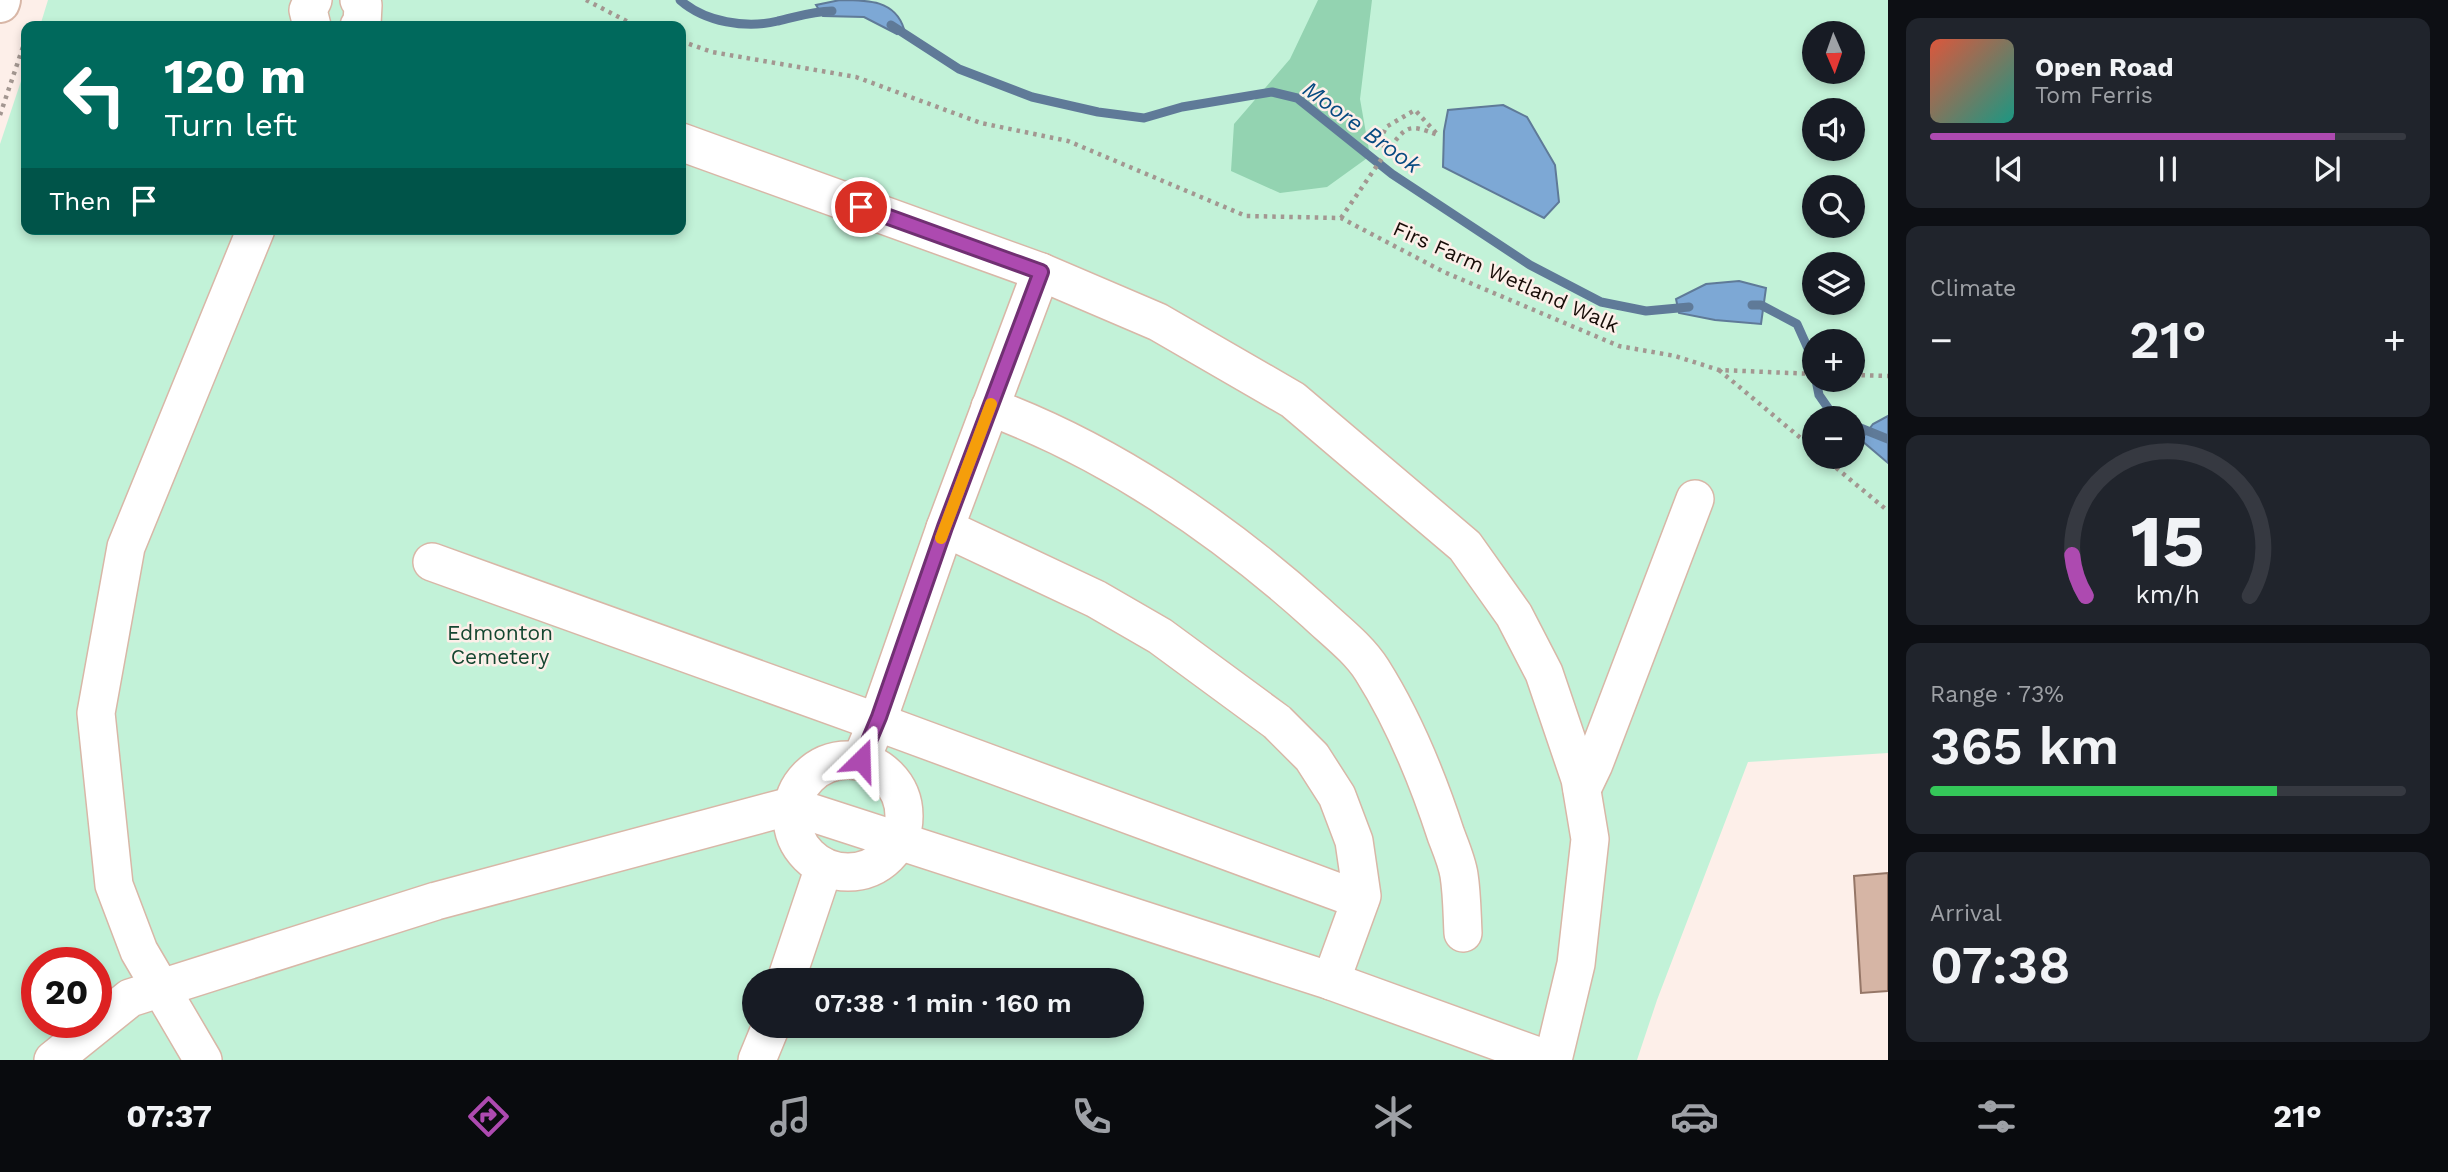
<!DOCTYPE html>
<html lang="en">
<head>
<meta charset="utf-8">
<style>
  :root { --surface:#171b24; --page:#20242c; --text:#f1f3f6; --muted:#9ea1a6; --line:#363941; --accent:#ad4ab0 }
  body { margin:0; font-family:"Work Sans",sans-serif; background:var(--page); color:var(--text); height:100vh; display:flex; flex-direction:column; font-size:26px; white-space:nowrap }
  * { box-sizing:border-box; margin:0 }
  p { font-size:23px; color:var(--muted) }
  .icon { flex:none; width:38px; height:38px; fill:none; stroke:currentColor; stroke-width:2; stroke-linecap:round; stroke-linejoin:round }
  .map { position:relative; flex:1; overflow:hidden }
  .panel { display:flex; flex-direction:column; gap:18px; padding:18px; background:#0d0f14; width:560px }
  .panel>* { flex:none }
  .banner { position:absolute; left:21px; top:21px; width:665px; height:214px; border-radius:14px; box-shadow:0 4px 10px #0003; background:#00695c; color:#fff; overflow:hidden }
  .needle { width:46px; rotate:178deg }
  .fabs { position:absolute; left:1802px; top:21px; display:grid; gap:14px }
  .fabs a { display:grid; place-items:center; width:63px; height:63px; border-radius:50%; background:var(--surface); box-shadow:0 4px 10px #0003; font-size:35px }
  .speed { position:absolute; left:21px; top:947px; display:flex; gap:14px; font-size:35px; font-weight:700; text-align:center }
  .speed>* { display:grid; place-content:center; width:91px; height:91px; border-radius:50%; background:var(--surface); box-shadow:0 4px 10px #0003; line-height:1 }
  .speed .limit { border:10px solid #d22; background:#fff; color:#111 }
  .pin { position:absolute; display:grid; place-items:center; width:60px; height:60px; color:#fff; margin:-30px; border:4px solid #fff; border-radius:50%; box-shadow:0 2px 7px #0007 }
  .me { position:absolute; width:77px; margin:-38px; rotate:22deg; stroke-linejoin:round; filter:drop-shadow(0 0 5px #0008) }
  .turn { display:flex; align-items:center; gap:24px; height:147px; padding:0 28px; font-size:32px }
  .turn .icon { width:91px; height:91px; stroke-width:2.5 }
  .turn b { display:block; font-size:49px; line-height:60px }
  .then { display:flex; align-items:center; height:66px; padding:0 28px; background:#0003; gap:14px; font-size:26px }
  .big { font-size:52px; font-weight:600; line-height:1.1 }
  .panel .widget { flex:1; display:flex; flex-direction:column; justify-content:center; gap:10px; min-width:0; padding:0 24px; border-radius:14px; background:var(--page) }
  .panel .dial { align-items:center; gap:0 }
  .dial svg { height:182px; overflow:visible; fill:none; stroke:var(--line); stroke-width:7; stroke-linecap:round; text-anchor:middle }
  .dial text { fill:var(--text); stroke:none }
  .song { display:flex; align-items:center; gap:21px }
  .cover { width:84px; height:84px; border-radius:10px; background:linear-gradient(135deg,hsl(10 70% 55%),hsl(170 70% 35%)) }
  .played { height:7px; border-radius:4px; background:linear-gradient(90deg,var(--accent) 85%,var(--line) 85%) }
  .keys { display:flex; justify-content:space-around; direction:ltr }
  .heat { display:flex; justify-content:space-between; align-items:center; font-size:38px; direction:ltr }
  .charge { height:10px; border-radius:5px; background:linear-gradient(90deg,#34c759 73%,var(--line) 0) }
  .trip { position:absolute; left:742px; top:968px; width:402px; height:70px; border-radius:35px; background:var(--surface); box-shadow:0 4px 10px #0003; font-weight:600; line-height:70px; text-align:center }
  .tab-bar { display:flex; height:112px; justify-content:space-around; align-items:center; background:#090b0e; color:var(--muted) }
  .tab-bar .icon { width:49px; height:49px }
  .tab-bar .selected { color:var(--accent) }
  .tab-bar b { font-size:32px; color:var(--text) }
  main { display:flex; flex:1; min-height:0 }
  .map>svg:first-child { display:block }
  .green { fill:#c2f2d8; fill-rule:evenodd }
  .forest { fill:#93d3b1 }
  .water { fill:#7da8d5; stroke:#5f7a98; stroke-width:2 }
  .lines { fill:none; stroke-linecap:round; stroke-linejoin:round }
  .stream { stroke:#5f7a98; stroke-width:9 }
  .building { fill:#d6b5a5; stroke:#957667; stroke-width:2 }
  .minor-casing { stroke:#d8b7a7; stroke-width:40 }
  .highway-casing { stroke:#d8b7a7; stroke-width:42 }
  .path { stroke:#a39791; stroke-width:4.5; stroke-dasharray:3.5 5; stroke-linecap:butt }
  .minor { stroke:#fff; stroke-width:37 }
  .highway { stroke:#fff; stroke-width:38 }
  .route-casing { stroke:#703072; stroke-width:18 }
  .route { stroke:#ad4ab0; stroke-width:12 }
  .slow { stroke:#f59e0b; stroke-width:12 }
  .labels { text-anchor:middle; stroke-width:5; stroke-linejoin:round; paint-order:stroke }
  .street-label { font-size:21px; fill:#180d08; stroke:#fdefe9 }
  .park-label { font-size:21px; fill:#144630; stroke:#fdefe9 }
  .water-label { font-size:23px; font-style:italic; fill:#064a81; stroke:#fdefe9 }
</style>
</head>
<body>
<main>
<div class="map">
<svg width="1888" height="1060" viewBox="0 0 1888 1060">
  <rect width="100%" height="100%" fill="#fdefe9"/>
  <path class="green" d="M 48,0 L 1888,0 L 1888,753 L 1748,762 L 1657,1000 L 1637,1060 L 0,1060 L 0,144 L 26,66 L 26,229 L 681,229 L 681,26 L 40,26 ZM 1815,33 L 1853,33 L 1853,72 L 1815,72 ZM 1815,110 L 1853,110 L 1853,149 L 1815,149 ZM 1815,187 L 1853,187 L 1853,226 L 1815,226 ZM 1815,264 L 1853,264 L 1853,303 L 1815,303 ZM 1815,341 L 1853,341 L 1853,380 L 1815,380 ZM 1815,418 L 1853,418 L 1853,457 L 1815,457 ZM 37,962 L 96,962 L 96,1022 L 37,1022 ZM 754,980 L 1132,980 L 1132,1026 L 754,1026 Z"/>
  <polygon class="forest" points="1318,0 1372,0 1360,99 1370,156 1327,187 1280,193 1231,171 1234,124 1290,59"/>
  <g class="water">
    <path d="M 840,0 C 868,0 895,0 904,29 L 897,34 L 864,17 L 823,16 L 816,5 Z"/>
    <polygon points="1503,105 1527,117 1555,165 1559,202 1544,218 1443,167 1444,131 1448,110"/>
    <polygon points="1739,281 1766,288 1761,324 1715,320 1679,313 1676,299 1706,284"/>
    <polygon points="1888,416 1888,463 1861,440 1873,424"/>
  </g>
  <g class="lines">
    <g class="stream">
      <path d="M 680,0 C 705,22 746,29 778,21 C 796,17 813,11 832,11"/>
      <polyline points="891,25 959,69 1032,97 1098,112 1144,118 1182,107 1272,92 1297,98 1392,174 1530,265 1601,302 1646,311 1689,307"/>
      <polyline points="1752,305 1761,305 1797,324 1810,353 1815,373"/>
      <polyline points="1816,380 1819,395 1835,418"/>
      <polyline points="1853,425 1888,439"/>
    </g>
  </g>
  <polygon class="building" points="1888,873 1888,991 1861,993 1854,876"/>
  <g class="lines">
    <defs>
      <g id="minor">
        <polyline points="359,0 363,5 362,24 359,26"/>
        <polyline points="312,26 308,10 313,0"/>
        <polyline points="681,142 1041,272 1158,322 1293,400 1465,546 1514,615 1544,673 1580,779 1590,839 1576,964 1553,1060"/>
        <path d="M 990,407 C 1109,451 1222,528 1316,613 C 1335,631 1358,648 1372,670 C 1403,719 1428,780 1446,835 C 1451,848 1457,862 1459,875 C 1462,894 1462,914 1463,933"/>
        <polyline points="945,528 1096,599 1160,636 1277,722 1312,757 1337,796 1354,841 1362,896 1331,981"/>
        <polyline points="432,562 877,722 1360,900"/>
        <circle cx="848" cy="816" r="56"/>
        <polyline points="861,760 879,717 945,528 1041,272"/>
        <polyline points="1582,789 1594,764 1695,499"/>
        <polyline points="786,980 824,867"/>
        <polyline points="53,1060 130,998 436,901 791,806 1331,981 1549,1060"/>
        <polyline points="203,1060 139,951 114,885 96,713 126,547 256,229"/>
        <polyline points="757,1060 771,1026"/>
      </g>
      <polyline id="highway" points="0,3 1,0"/>
    </defs>
    <use href="#minor" class="minor-casing"/>
    <use href="#highway" class="highway-casing"/>
    <g class="path">
      <polyline points="586,0 636,26"/>
      <polyline points="681,41 712,52 856,77 981,123 1068,141 1246,216 1341,218 1444,272 1619,346 1675,356 1719,370 1815,374"/>
      <polyline points="0,115 26,38"/>
      <path d="M 1341,218 L 1387,151 L 1380,141 L 1386,127 L 1415,110 L 1438,135 C 1407,123 1407,126 1387,151"/>
      <polyline points="1719,370 1815,450"/>
      <polyline points="1853,375 1888,376"/>
      <polyline points="1823,457 1888,511"/>
    </g>
    <use href="#minor" class="minor"/>
    <use href="#highway" class="highway"/>
  </g>
  <g class="lines">
    <defs>
      <polyline id="route" points="861,207 1041,272 945,527 879,717 861,760"/>
    </defs>
    <use href="#route" class="route-casing"/>
    <use href="#route" class="route"/>
    <polyline class="slow" points="941,538 991,404"/>
  </g>
  <g class="labels">
    <g class="street-label">
      <text transform="translate(1506 277) rotate(24)" y="7">Firs Farm Wetland Walk</text>
    </g>
    <g class="park-label">
      <text x="500" y="640">Edmonton<tspan x="500" dy="24">Cemetery</tspan></text>
    </g>
    <g class="water-label">
      <text transform="translate(1362 127) rotate(36)" y="8">Moore Brook</text>
    </g>
  </g>
</svg>
<div class="fabs">
<a><svg class="needle" viewBox="-14 -14 28 28"><path d="M0-13l5 13h-10z" fill="#e53935"/><path d="M0 13l5-13h-10z" fill="#9ea1a6"/></svg></a>
<a><svg class="icon" aria-label="sound" viewBox="0 0 24 24"><path d="M4 9h4l5-4v14l-5-4H4zM17 9q2 3 0 6"/></svg></a>
<a><svg class="icon" aria-label="search" viewBox="0 0 24 24"><circle cx="10" cy="10" r="6"/><path d="M15 15l6 6"/></svg></a>
<a><svg class="icon" aria-label="layers" viewBox="0 0 24 24"><path d="M12 4l9 5-9 5-9-5zM3 14l9 5 9-5"/></svg></a>
<a>+</a>
<a>−</a>
</div>
<div class="speed"><div class="limit">20</div></div>
<div class="pin" style="left:861px;top:207px;background:#d93025"><svg class="icon" aria-label="arrive" viewBox="0 0 24 24"><path d="M6 21V4h12l-3 4 3 4H6"/></svg></div>
<svg class="me" style="left:861px;top:760px" viewBox="-20 -20 40 40"><path d="M0-17L14 15 0 8-14 15z" fill="#ad4ab0" stroke="#fff" stroke-width="4"/></svg>
<div class="trip">07:38 · 1 min · 160 m</div>
<div class="banner">
<div class="turn"><svg class="icon" aria-label="left" viewBox="0 0 24 24"><path d="M17 20v-9H6M10 6l-5 5 5 5"/></svg><div><b>120 m</b>Turn left</div></div>
<div class="then">Then<svg class="icon" aria-label="arrive" viewBox="0 0 24 24"><path d="M6 21V4h12l-3 4 3 4H6"/></svg></div>
</div>
</div>
<section class="panel">
<div class="widget">
<div class="song"><i class="cover"></i><div><b>Open Road</b><p>Tom Ferris</p></div></div>
<div class="played"></div>
<div class="keys"><svg class="icon" aria-label="previous" viewBox="0 0 24 24"><path d="M18 5L8 12l10 7zM5 5v14"/></svg><svg class="icon" aria-label="pause" viewBox="0 0 24 24"><path d="M8 5v14M16 5v14"/></svg><svg class="icon" aria-label="next" viewBox="0 0 24 24"><path d="M6 5l10 7-10 7zM19 5v14"/></svg></div>
</div>
<div class="widget"><p>Climate</p>
<div class="heat"><a>−</a><b class="big">21°</b><a>+</a></div>
</div>
<div class="widget dial"><svg viewBox="0 0 100 80">
<path d="M14 69A42 42 0 1 1 86 69"/>
<path d="M14 69A42 42 0 0 1 8 51" stroke="#ad4ab0"/>
<text x="50" y="56" font-size="32" font-weight="700">15</text>
<text x="50" y="72" font-size="11">km/h</text>
</svg></div>
<div class="widget"><p>Range · 73%</p><b class="big">365 km</b><div class="charge"></div></div>
<div class="widget"><p>Arrival</p><b class="big">07:38</b></div>
</section>
</main>
<nav class="tab-bar">
<b>07:37</b>
<svg class="icon selected" aria-label="directions" viewBox="0 0 24 24"><path d="M12 3l9 9-9 9-9-9zM9 14v-3h6M13 9l2 2-2 2"/></svg>
<svg class="icon" aria-label="music" viewBox="0 0 24 24"><path d="M9 18V5l10-2v13"/><circle cx="6" cy="18" r="3"/><circle cx="16" cy="16" r="3"/></svg>
<svg class="icon" aria-label="phone" viewBox="0 0 24 24"><path d="M5 4h4l2 5-3 2q2 4 5 5l2-3 5 2v4C11 20 4 13 5 4z"/></svg>
<svg class="icon" aria-label="climate" viewBox="0 0 24 24"><path d="M12 3v18M4 7l16 10M4 17L20 7"/></svg>
<svg class="icon" aria-label="car" viewBox="0 0 24 24"><path d="M5 17H2v-5l4-1 3-4h7l3 4 3 1v5h-3M9 17h6M6 11h13"/><circle cx="7" cy="17" r="2"/><circle cx="17" cy="17" r="2"/></svg>
<svg class="icon" aria-label="filters" viewBox="0 0 24 24"><path d="M4 7h16M4 17h16"/><circle cx="9" cy="7" r="2"/><circle cx="15" cy="17" r="2"/></svg>
<b>21°</b>
</nav>
</body>
</html>
